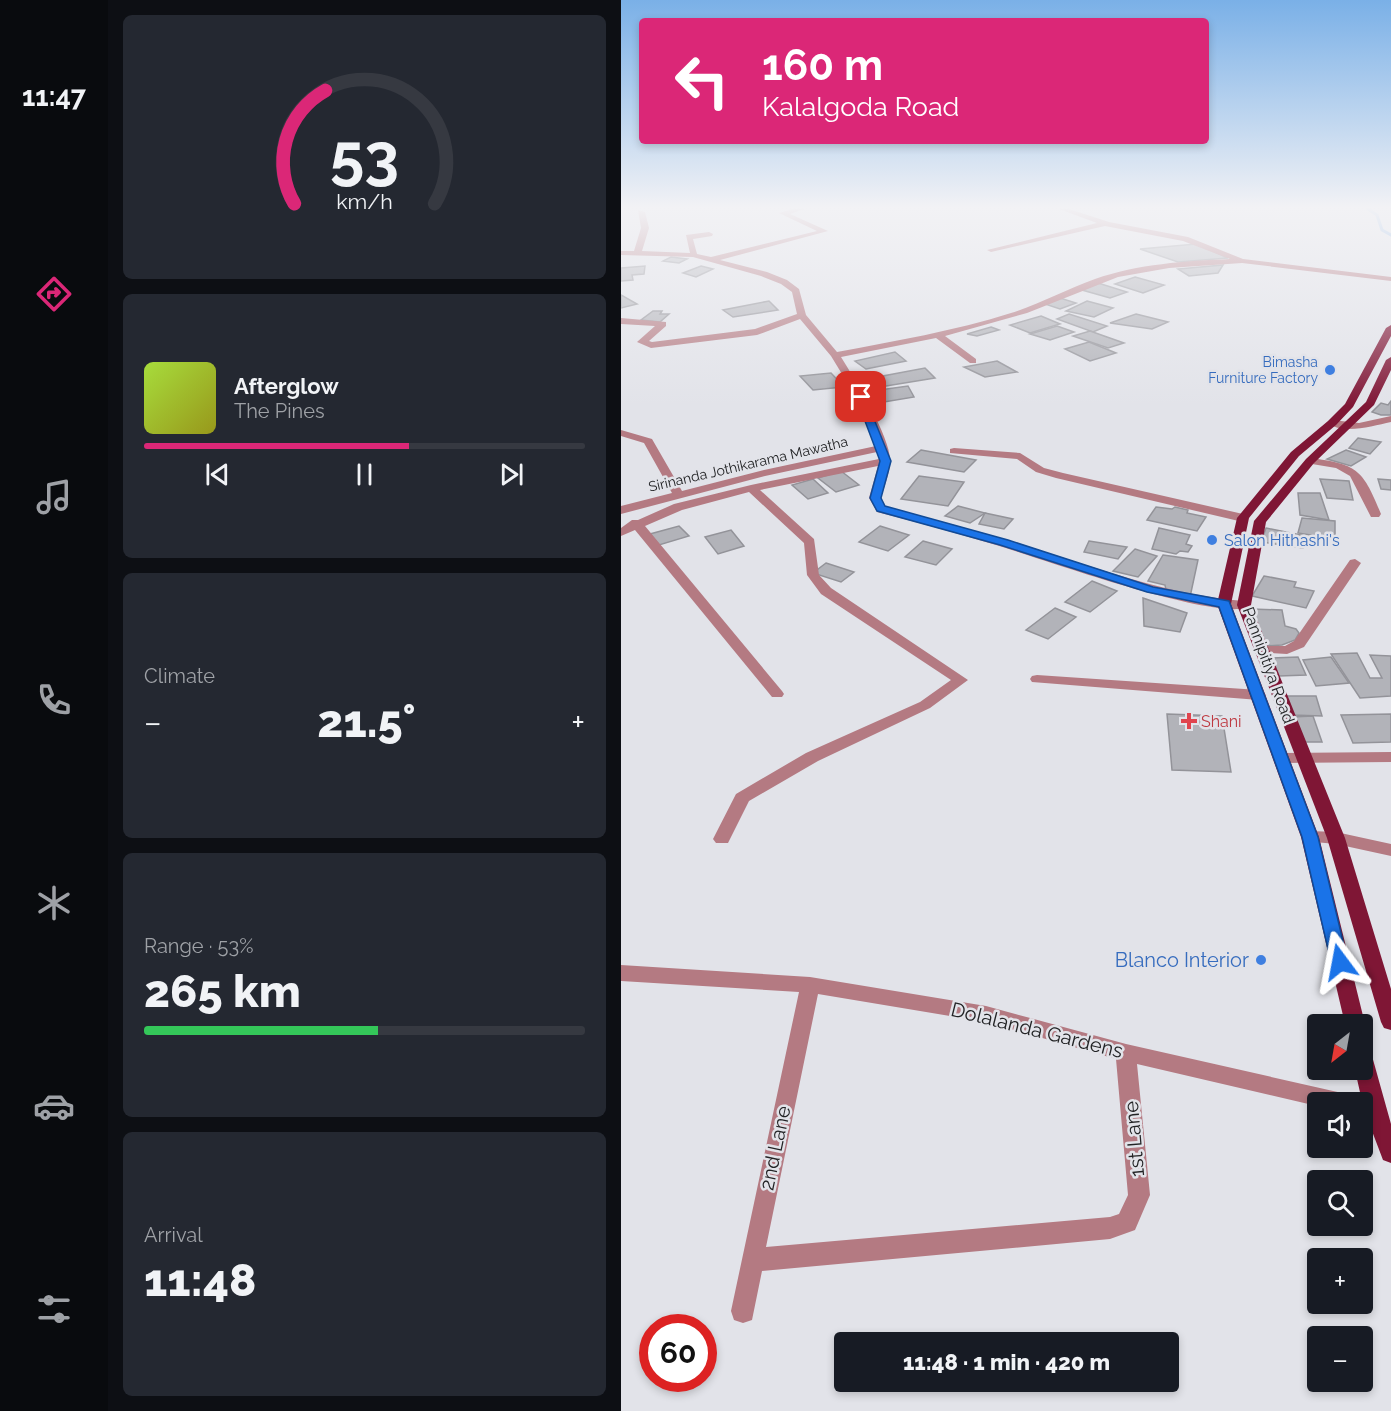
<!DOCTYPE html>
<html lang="en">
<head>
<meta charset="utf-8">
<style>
  :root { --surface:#171b24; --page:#242831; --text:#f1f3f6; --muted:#9ea1a6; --line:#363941; --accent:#db2777 }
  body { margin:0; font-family:Raleway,sans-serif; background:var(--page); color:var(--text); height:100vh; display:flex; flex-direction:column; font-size:22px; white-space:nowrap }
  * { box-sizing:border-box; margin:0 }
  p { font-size:20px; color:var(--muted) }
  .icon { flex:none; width:33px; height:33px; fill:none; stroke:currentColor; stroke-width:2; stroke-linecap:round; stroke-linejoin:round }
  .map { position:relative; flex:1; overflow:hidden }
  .panel { display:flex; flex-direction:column; gap:15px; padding:15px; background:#0d0f14; width:513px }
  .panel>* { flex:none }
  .top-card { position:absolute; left:18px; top:18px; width:570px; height:126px; border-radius:6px; box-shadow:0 3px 9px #0003; background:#db2777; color:#fff; overflow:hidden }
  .needle { width:39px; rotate:211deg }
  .tools { position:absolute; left:686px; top:1014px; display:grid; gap:12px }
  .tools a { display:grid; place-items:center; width:66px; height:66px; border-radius:6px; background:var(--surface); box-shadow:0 3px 9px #0003; font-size:30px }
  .speed { position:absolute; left:18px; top:1314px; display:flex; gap:12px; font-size:30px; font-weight:700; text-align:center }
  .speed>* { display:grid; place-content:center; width:78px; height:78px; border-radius:50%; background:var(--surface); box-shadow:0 3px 9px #0003; line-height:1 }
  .speed .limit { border:9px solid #d22; background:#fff; color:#111 }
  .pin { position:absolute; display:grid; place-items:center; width:51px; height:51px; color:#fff; margin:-26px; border-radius:12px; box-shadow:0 3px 9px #0006 }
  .me { position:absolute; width:66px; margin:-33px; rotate:347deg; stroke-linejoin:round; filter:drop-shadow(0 0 4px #0008) }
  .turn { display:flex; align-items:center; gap:21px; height:126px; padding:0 24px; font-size:27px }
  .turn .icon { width:78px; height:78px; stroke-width:2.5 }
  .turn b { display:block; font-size:42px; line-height:51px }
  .big { font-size:45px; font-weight:800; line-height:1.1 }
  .panel .card { flex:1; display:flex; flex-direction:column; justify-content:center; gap:9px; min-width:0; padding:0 21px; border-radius:9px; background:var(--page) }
  .panel .dial { align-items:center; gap:0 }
  .dial svg { height:156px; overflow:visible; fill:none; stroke:var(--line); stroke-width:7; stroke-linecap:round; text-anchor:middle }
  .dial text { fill:var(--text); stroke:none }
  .song { display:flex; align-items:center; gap:18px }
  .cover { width:72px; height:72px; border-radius:9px; background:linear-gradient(135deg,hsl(80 70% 55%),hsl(60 70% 35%)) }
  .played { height:6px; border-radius:3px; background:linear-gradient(90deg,var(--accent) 60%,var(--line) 60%) }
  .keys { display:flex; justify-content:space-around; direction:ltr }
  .heat { display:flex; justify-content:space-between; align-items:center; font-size:33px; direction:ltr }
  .charge { height:9px; border-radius:4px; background:linear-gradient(90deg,#34c759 53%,var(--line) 0) }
  .trip { position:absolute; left:213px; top:1332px; width:345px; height:60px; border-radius:6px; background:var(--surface); box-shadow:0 3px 9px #0003; font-weight:800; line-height:60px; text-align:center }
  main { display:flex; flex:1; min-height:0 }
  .tabs { display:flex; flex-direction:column; width:108px; justify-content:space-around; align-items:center; background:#090b0e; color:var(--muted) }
  .tabs .icon { width:42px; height:42px }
  .tabs .on { color:var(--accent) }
  .tabs b { font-size:27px; color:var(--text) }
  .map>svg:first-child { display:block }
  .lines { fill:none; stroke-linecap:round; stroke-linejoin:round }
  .stream { stroke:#75aae5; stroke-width:3 }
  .building { fill:#b2b3b9; stroke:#939399; stroke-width:1.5 }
  .minor { fill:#b47a82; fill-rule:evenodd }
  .major { fill:#7f1635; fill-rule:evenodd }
  .route { fill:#1a73e8; stroke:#114b97; stroke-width:1.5 }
  .shop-dot { fill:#3f7fe0; stroke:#e2e3e9; stroke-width:2 }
  .health-dot { fill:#e0444e; stroke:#e2e3e9; stroke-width:2 }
  .labels { text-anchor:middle; stroke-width:5; stroke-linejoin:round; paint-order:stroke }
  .far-shop-label { font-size:14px; fill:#366cbe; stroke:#e2e3e9; text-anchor:end }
  .far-street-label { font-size:14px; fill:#222325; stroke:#e2e3e9 }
  .shop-label { font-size:16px; fill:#366cbe; stroke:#e2e3e9; text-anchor:start }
  .street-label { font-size:16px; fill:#222325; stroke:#e2e3e9 }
  .health-label { font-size:16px; fill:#be3a42; stroke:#e2e3e9; text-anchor:start }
  .near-shop-label { font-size:20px; fill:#366cbe; stroke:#e2e3e9; text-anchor:end }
  .near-street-label { font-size:20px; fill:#222325; stroke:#e2e3e9 }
</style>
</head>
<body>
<main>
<nav class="tabs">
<b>11:47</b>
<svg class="icon on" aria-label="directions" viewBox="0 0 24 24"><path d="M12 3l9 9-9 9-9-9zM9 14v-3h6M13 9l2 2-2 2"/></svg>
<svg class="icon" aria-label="music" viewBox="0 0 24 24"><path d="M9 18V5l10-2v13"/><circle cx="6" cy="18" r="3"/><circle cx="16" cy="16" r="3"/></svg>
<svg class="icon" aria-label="phone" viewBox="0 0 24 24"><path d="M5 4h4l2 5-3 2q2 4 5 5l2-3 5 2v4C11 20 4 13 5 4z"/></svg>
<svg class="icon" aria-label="climate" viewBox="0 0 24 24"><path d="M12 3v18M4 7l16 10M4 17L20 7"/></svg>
<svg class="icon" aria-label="car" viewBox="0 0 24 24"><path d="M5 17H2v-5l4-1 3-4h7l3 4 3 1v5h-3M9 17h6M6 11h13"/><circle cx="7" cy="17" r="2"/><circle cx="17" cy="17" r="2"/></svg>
<svg class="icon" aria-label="filters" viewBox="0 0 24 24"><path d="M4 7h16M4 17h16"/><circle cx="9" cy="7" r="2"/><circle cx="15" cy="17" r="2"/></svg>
</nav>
<section class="panel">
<div class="card dial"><svg viewBox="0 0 100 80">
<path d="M14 69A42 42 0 1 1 86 69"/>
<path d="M14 69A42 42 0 0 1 30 11" stroke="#db2777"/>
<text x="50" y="56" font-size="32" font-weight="700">53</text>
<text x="50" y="72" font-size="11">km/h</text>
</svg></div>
<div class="card">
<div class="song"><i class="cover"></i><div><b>Afterglow</b><p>The Pines</p></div></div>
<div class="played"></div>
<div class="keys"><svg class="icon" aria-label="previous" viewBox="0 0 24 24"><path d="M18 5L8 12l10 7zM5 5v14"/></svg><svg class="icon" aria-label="pause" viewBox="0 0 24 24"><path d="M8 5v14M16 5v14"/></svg><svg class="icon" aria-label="next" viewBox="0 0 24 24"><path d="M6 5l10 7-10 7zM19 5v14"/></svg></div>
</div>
<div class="card"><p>Climate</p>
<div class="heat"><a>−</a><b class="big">21.5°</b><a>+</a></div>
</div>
<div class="card"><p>Range · 53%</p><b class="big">265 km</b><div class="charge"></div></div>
<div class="card"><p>Arrival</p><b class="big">11:48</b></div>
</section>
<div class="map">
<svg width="770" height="1411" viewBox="0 0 770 1411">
  <rect width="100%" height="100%" fill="#e2e3e9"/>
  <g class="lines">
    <polyline class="stream" points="747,209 756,215 761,230 770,235"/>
  </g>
  <g class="building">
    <polygon points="575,244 607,258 557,262 519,249"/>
    <polygon points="50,257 66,259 58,263 42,261"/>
    <polygon points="602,265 597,273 568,276 557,269"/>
    <polygon points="24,266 23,274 11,275 12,280 0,281 0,268"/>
    <polygon points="80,266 92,269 75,277 62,273"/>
    <polygon points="514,277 543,285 522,293 494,284"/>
    <polygon points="477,283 506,292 489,298 461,290"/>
    <polygon points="0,295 16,304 0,308"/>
    <polygon points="439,298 455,303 439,309 424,304"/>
    <polygon points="148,301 157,310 112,317 102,310"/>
    <polygon points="466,301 492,308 473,317 445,311"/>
    <polygon points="32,311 41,311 39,314 48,314 39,322 20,320"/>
    <polygon points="448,314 486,326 472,332 436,319"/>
    <polygon points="515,314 547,322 531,329 489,323"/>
    <polygon points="420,316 439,324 409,333 389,325"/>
    <polygon points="436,326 453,332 429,340 409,334"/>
    <polygon points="370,327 378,330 356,336 346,334"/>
    <polygon points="469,331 503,343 487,348 452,336"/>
    <polygon points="468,342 495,353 469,361 444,349"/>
    <polygon points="274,352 285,361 245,369 234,361"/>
    <polygon points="376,361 396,372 364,377 343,367"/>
    <polygon points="304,368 314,378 259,387 246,379"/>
    <polygon points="210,373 223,387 192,390 179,376"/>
    <polygon points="287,386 293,397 257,403 244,392"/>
    <polygon points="770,401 770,415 760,415 751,412 760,403 767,405"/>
    <polygon points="737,438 760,442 749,454 728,448"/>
    <polygon points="300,450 355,460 343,472 286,462"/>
    <polygon points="725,450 745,457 730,466 706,459"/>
    <polygon points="220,471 238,485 215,492 197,478"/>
    <polygon points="298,476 343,482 327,506 280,499"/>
    <polygon points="192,479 207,493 187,499 171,485"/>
    <polygon points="699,479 728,481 732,500 706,498"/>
    <polygon points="757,479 770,480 770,490 760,489"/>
    <polygon points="677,493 699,493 708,520 679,515"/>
    <polygon points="337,506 364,513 349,523 324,516"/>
    <polygon points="535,507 551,509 554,507 567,510 566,513 585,517 576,531 526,520"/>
    <polygon points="364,513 392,519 383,529 358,524"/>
    <polygon points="681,518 714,521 714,539 677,533"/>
    <polygon points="58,526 68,536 38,545 29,534"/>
    <polygon points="259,526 288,535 267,551 238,542"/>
    <polygon points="538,528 569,535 565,544 571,546 567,552 559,551 555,554 531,549"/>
    <polygon points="645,528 685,536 682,548 640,542"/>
    <polygon points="110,530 123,546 97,554 84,537"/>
    <polygon points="302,541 331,549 315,565 284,557"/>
    <polygon points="468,541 506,547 497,559 463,552"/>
    <polygon points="514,549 536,556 517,577 492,571"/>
    <polygon points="542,555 577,560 569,597 545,590 544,585 527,581"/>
    <polygon points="205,563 233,572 220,582 192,573"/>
    <polygon points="643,576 675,582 673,587 693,591 685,608 631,596"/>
    <polygon points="471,581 496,591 469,612 444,602"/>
    <polygon points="522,598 566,613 559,632 523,626"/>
    <polygon points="434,608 455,617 427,639 405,630"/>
    <polygon points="630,609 661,610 664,626 675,629 678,633 674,640 661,645 644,646"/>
    <polygon points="736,653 749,678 761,678 749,655 770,656 770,696 739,698 710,654"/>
    <polygon points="677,657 685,675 658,676 651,658"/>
    <polygon points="710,657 728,683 695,686 682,660"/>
    <polygon points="665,696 695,696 701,716 671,715"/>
    <polygon points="546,714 601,716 610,772 551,770"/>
    <polygon points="770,714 770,742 732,743 720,715"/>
    <polygon points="692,716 701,742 680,742 671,717"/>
  </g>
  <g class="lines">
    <g class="minor">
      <path d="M 171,209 L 183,209 L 169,214 L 207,231 L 99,260 L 146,272 L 166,280 L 178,289 L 185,315 L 216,352 C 274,341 333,331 390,313 C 419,304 446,289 474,279 C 517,264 564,261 609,259 L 562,241 L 484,226 L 370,252 L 366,250 L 476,223 L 438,209 L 448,209 L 488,222 L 567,237 L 622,259 L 770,277 L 770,281 L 621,263 L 548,268 L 497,277 L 406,313 L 324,336 L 355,359 L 355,363 L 349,363 L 315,338 L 220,357 C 233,378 271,439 269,462 C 269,473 263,487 260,498 L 265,507 C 315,520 365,533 415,549 C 484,571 550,595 623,601 L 630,605 C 608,627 410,555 375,545 C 335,533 296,522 256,512 L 248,498 L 257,466 L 139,490 L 193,539 L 198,575 L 210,588 L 347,680 L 309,708 L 197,761 L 128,801 L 107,843 L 95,843 L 92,839 L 115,794 L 185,753 L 299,702 L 330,680 L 200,594 L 186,575 L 183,543 L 128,492 L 61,510 L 24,526 L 161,691 L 163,694 L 161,697 L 151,697 L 14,530 L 0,536 L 0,528 L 11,520 L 17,520 L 53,504 L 130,485 L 258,459 L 256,452 L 144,476 L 0,514 L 0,506 L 51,493 L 23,443 L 0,436 L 0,430 L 31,439 L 61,491 L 143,470 L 255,446 L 235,397 L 210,356 L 179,319 L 136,335 L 30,348 L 16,342 L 34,326 L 0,324 L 0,318 L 45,322 L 45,326 L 28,341 L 31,342 L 134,329 L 176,314 L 171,292 L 160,284 L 140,276 L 72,257 L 0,255 L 0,251 L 13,251 L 20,228 L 17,210 L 24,212 L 28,228 L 21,251 L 69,253 L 65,235 L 88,232 L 92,234 L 91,236 L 72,239 L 76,254 L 90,257 L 196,231 L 158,213 Z"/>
      <path d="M 770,416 L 770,422 C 751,426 723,435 706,423 L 711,420 L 738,423 Z"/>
      <polygon points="333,448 399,453 423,468 442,473 622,514 628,518 622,522 435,478 415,472 396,459 329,453 329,449"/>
      <path d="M 689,458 C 737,464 742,470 760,514 L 758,517 L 750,517 L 729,476 L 715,468 L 685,463 L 685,459 Z"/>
      <polygon points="734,559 740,563 683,647 666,654 634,652 632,649 634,646 664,646 673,641 729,560"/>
      <polygon points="416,675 638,690 645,695 638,700 411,682 409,679 411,676"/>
      <polygon points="770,752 770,762 661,763 653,758 661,753"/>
      <polygon points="689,831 715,832 770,844 770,856 715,844 683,841 680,837 683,833"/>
      <path d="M 0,965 L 189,977 L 365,1006 L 505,1044 L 721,1093 L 729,1095 L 732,1102 L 696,1102 L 696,1106 L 516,1064 L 529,1195 L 514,1230 L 489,1239 L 141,1271 L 131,1320 L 122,1323 L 113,1320 L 110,1311 L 178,992 L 0,981 ZM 197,994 L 365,1022 L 495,1059 L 507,1195 L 498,1214 L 489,1217 L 145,1247 Z"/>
    </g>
    <g class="major">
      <polygon points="770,325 770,336 732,407 715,425 678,456 628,518 610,604 698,837 744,1024 741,1030 741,1024 724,1024 680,837 596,604 616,518 670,452 707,421 724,404 765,328"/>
      <polygon points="770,357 770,370 753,405 693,463 645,522 630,605 724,838 770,989 770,1030 763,1028 760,1022 706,838 616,605 633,521 685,459 745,402 765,360"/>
      <polygon points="741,1047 748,1050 751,1056 770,1124 770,1163 762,1160 743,1110 734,1070 741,1070"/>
    </g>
  </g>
  <linearGradient id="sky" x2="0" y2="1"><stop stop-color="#7ab0e7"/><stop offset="0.51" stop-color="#f2f2f5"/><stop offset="1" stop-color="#f2f2f5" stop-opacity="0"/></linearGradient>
  <rect width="770" height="406" fill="url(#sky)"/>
  <polygon class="route" points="240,394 244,397 270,461 260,498 264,506 387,540 532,587 608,601 697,837 727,962 725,967 719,969 713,967 710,962 681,837 598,607 526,592 379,545 256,511 249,498 259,461 235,397"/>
  <g class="shop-dot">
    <circle cx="709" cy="370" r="6"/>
    <circle cx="591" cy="540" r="6"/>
    <circle cx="640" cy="960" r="6"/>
  </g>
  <path class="health-dot" d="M565 712h6v6h6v6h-6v6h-6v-6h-6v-6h6z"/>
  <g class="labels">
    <g class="far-shop-label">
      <text x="697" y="367">Bimasha<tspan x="697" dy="16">Furniture Factory</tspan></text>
    </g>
    <g class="far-street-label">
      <text transform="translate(127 464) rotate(-13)" y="5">Sirinanda Jothikarama Mawatha</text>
    </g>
    <g class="shop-label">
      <text x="603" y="546">Salon Hithashi's</text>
    </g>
    <g class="street-label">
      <text transform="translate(648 665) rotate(70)" y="6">Pannipitiya Road</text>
    </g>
    <g class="health-label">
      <text x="580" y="727">Shani</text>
    </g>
    <g class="near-shop-label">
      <text x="628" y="967">Blanco Interior</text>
    </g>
    <g class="near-street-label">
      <text transform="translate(416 1030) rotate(14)" y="7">Dolalanda Gardens</text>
      <text transform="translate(513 1139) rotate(-95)" y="7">1st Lane</text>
      <text transform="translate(154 1148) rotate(-78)" y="7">2nd Lane</text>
    </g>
  </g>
</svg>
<div class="tools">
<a><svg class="needle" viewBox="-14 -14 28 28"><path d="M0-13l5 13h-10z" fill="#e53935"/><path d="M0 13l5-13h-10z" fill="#9ea1a6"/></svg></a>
<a><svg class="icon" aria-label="sound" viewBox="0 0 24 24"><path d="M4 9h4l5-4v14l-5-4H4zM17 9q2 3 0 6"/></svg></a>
<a><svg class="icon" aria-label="search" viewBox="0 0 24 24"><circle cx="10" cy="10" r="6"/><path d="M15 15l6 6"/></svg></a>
<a>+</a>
<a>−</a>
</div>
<div class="speed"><div class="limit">60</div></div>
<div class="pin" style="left:240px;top:397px;background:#d93025"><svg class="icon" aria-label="arrive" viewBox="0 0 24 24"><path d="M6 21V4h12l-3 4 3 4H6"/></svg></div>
<svg class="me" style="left:719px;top:962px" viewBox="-20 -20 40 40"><path d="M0-17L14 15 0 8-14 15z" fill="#1a73e8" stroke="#fff" stroke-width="4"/></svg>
<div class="trip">11:48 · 1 min · 420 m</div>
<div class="top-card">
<div class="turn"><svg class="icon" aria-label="left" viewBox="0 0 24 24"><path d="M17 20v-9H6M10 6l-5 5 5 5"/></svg><div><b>160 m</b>Kalalgoda Road</div></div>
</div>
</div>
</main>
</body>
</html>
